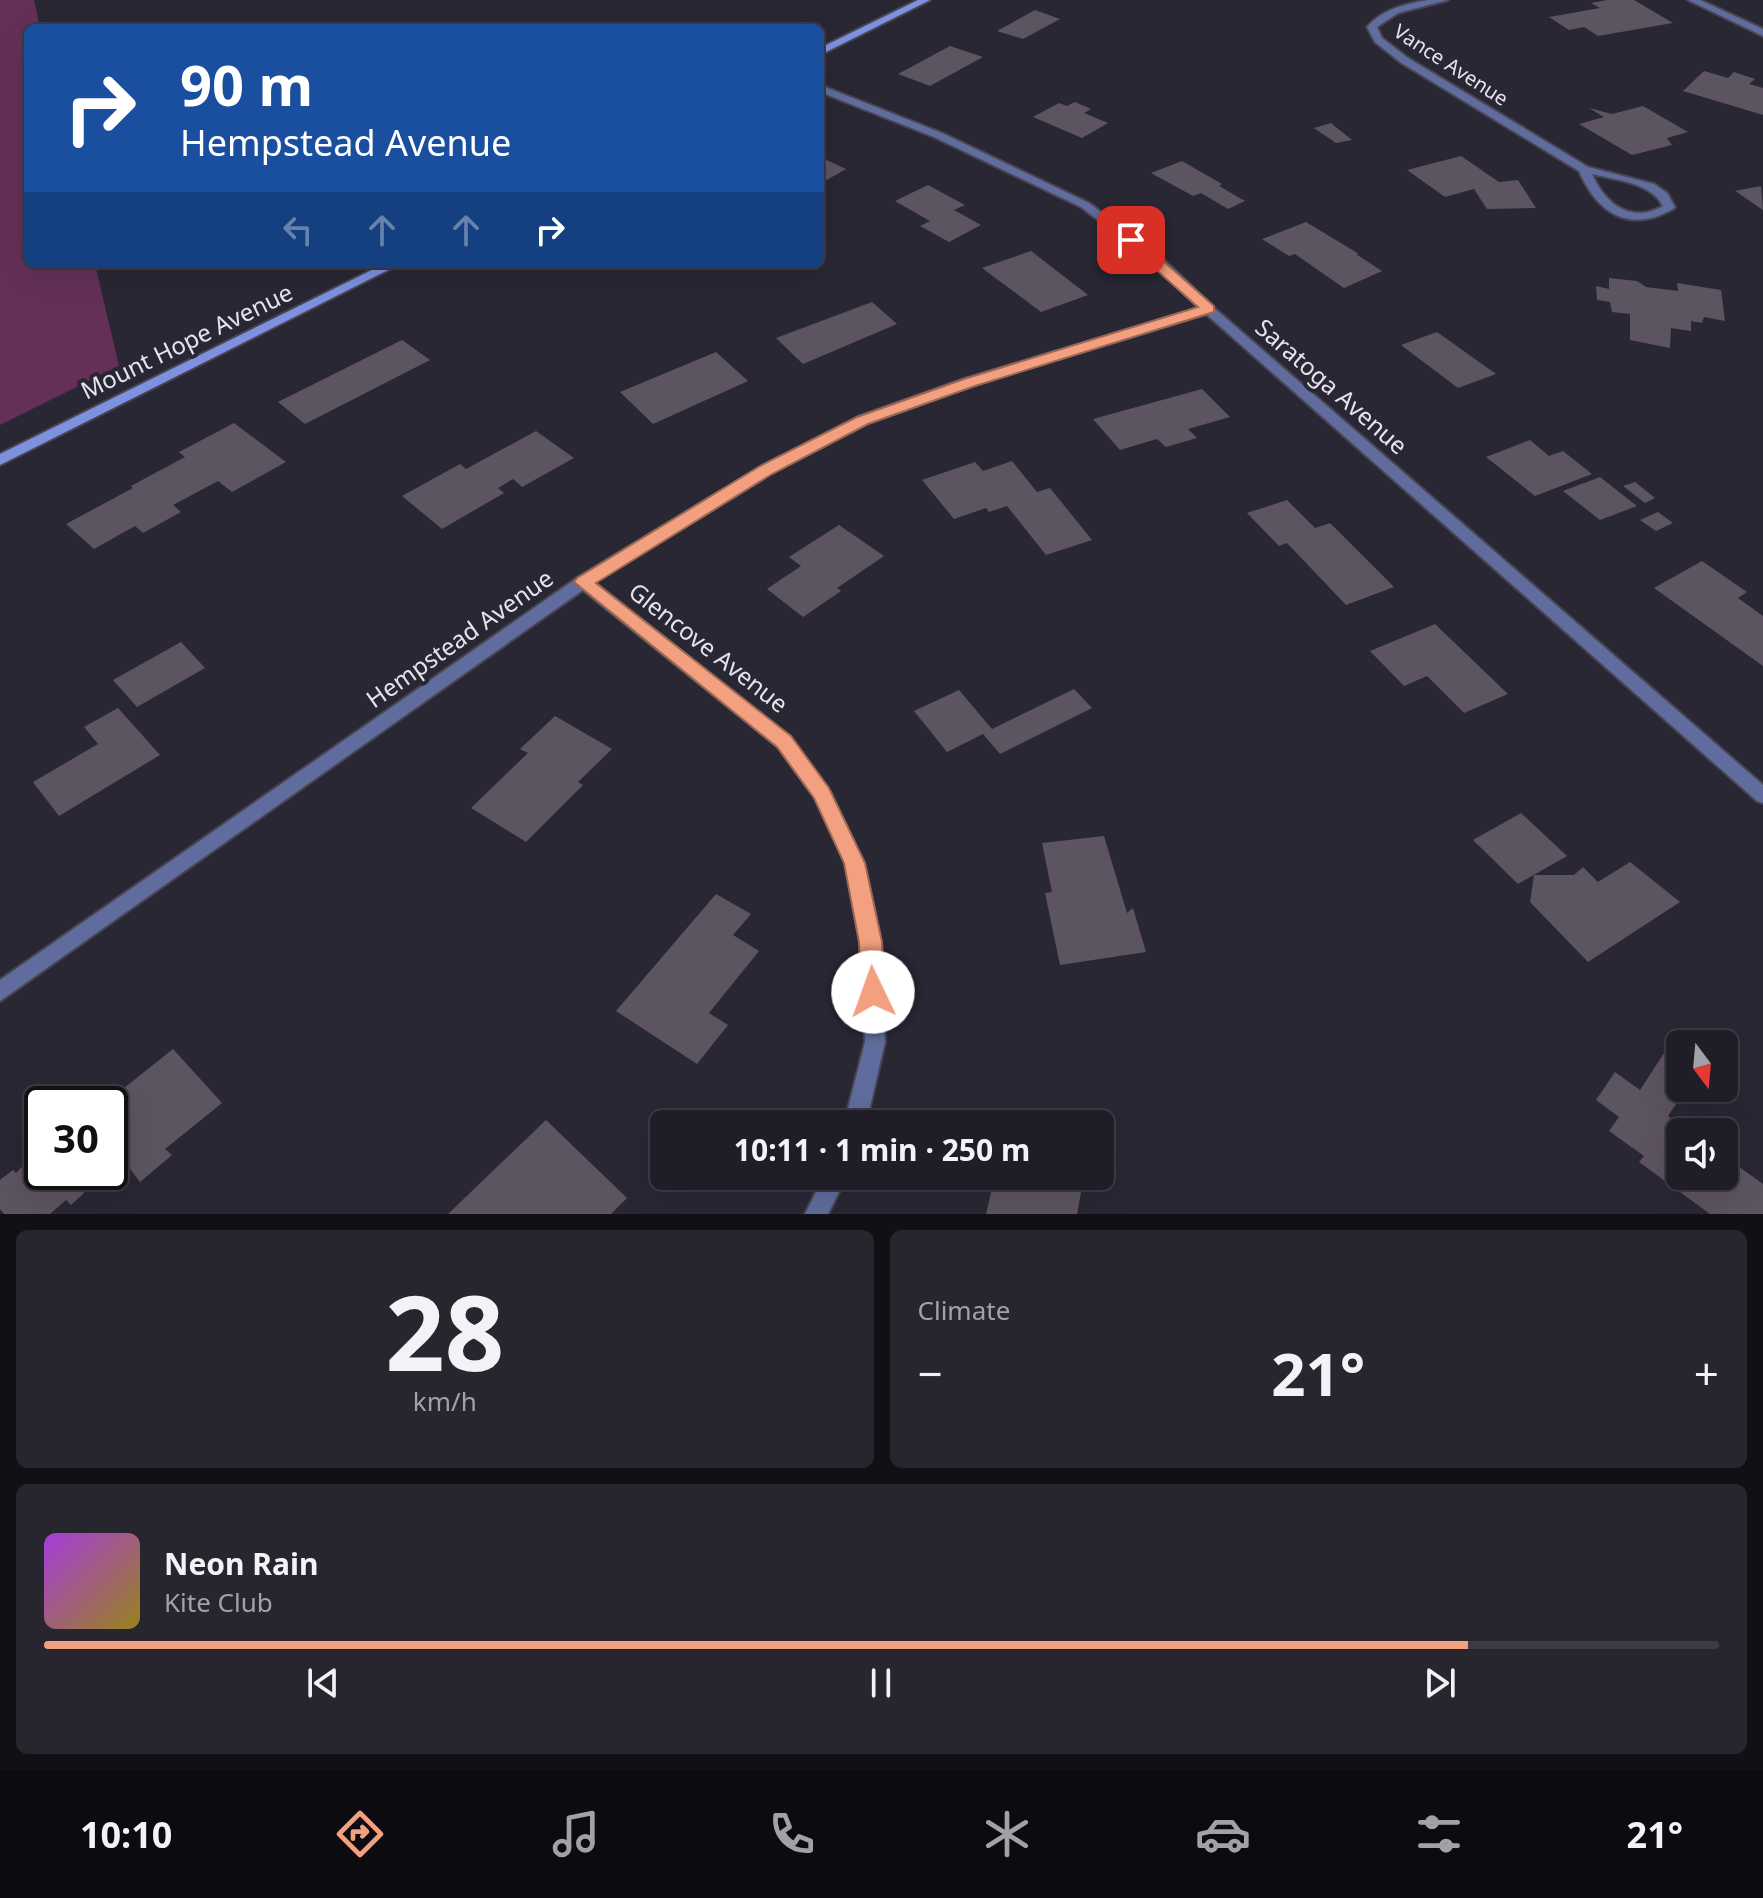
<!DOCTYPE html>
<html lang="en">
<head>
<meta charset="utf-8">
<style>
  :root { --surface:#1f1d27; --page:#27262f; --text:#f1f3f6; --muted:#a1a2a7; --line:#3c3b44; --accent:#f2a07f }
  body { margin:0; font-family:"Noto Sans",sans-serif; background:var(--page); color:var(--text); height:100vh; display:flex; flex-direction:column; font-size:30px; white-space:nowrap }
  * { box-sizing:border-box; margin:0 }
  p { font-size:26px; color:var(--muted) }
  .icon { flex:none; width:44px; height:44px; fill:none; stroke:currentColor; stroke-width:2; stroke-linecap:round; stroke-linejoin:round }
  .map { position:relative; height:1214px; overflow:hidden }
  .drawer { display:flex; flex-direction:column; gap:16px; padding:16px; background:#111015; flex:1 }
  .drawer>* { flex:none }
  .banner { position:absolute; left:24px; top:24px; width:800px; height:244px; border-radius:12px; box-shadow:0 8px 32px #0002,0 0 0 2px var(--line); background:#1a4fa0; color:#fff; overflow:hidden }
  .needle { width:52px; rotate:164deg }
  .buttons { position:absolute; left:1666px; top:1030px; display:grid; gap:16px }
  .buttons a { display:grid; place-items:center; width:72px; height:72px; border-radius:12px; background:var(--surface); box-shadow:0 8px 32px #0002,0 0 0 2px var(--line); font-size:40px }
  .speed { position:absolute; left:24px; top:1086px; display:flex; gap:16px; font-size:40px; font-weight:700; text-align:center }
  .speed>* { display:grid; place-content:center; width:104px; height:104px; border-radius:50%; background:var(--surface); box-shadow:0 8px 32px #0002,0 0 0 2px var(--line); line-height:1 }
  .speed .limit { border:4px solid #111; border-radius:12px; background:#fff; color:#111 }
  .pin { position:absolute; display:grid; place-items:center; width:68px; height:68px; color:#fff; margin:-34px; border-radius:16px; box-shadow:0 4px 12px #0006 }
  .me { position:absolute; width:88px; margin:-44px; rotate:357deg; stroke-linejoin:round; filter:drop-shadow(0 0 6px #0008) }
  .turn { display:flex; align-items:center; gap:28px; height:168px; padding:0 24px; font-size:36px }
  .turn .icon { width:104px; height:104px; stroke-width:2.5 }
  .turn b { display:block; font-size:56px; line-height:68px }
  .lanes { display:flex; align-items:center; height:76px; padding:0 24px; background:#0003; justify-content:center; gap:40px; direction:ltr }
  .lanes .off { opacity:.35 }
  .big { font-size:60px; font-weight:700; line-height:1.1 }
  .drawer .tile { flex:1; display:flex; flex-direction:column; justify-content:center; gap:12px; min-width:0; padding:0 28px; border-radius:12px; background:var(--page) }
  .drawer .dial { align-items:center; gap:0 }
  .dial b { font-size:104px; line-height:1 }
  .song { display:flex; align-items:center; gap:24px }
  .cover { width:96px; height:96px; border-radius:12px; background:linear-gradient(135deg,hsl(280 70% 55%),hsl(50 70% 35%)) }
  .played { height:8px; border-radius:4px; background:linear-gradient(90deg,var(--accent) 85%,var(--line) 85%) }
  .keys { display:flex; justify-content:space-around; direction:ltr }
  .heat { display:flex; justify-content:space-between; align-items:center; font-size:44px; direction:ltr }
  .drawer .tiles { flex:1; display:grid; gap:16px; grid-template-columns:1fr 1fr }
  .tile:last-child { grid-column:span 2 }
  .trip { position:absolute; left:650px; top:1110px; width:464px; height:80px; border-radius:12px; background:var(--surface); box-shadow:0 8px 32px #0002,0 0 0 2px var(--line); font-weight:700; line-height:80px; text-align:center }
  .dock { display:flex; height:128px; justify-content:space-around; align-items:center; background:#0c0c10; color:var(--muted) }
  .dock .icon { width:56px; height:56px }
  .dock .on { color:var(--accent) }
  .dock b { font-size:36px; color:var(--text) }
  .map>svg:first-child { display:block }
  .green { fill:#653058 }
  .building { fill:#5d5461 }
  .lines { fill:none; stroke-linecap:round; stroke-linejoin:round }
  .street-casing { stroke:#474551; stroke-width:4 }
  .secondary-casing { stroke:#474551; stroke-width:4 }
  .street { fill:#5f6c9d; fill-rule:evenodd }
  .secondary { fill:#7d91e0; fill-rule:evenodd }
  .route { fill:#f2a07f; stroke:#9d6853; stroke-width:2 }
  .labels { text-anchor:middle; stroke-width:8; stroke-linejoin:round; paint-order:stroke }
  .far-street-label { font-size:20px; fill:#e5e3ec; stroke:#292734 }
  .street-label { font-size:24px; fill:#e5e3ec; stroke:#292734 }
</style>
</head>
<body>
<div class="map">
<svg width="1763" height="1214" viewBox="0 0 1763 1214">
  <rect width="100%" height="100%" fill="#292734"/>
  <polygon class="green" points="0,0 34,0 40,28 28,28 28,264 95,264 119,366 0,425"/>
  <g class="building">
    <polygon points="1607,0 1634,0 1673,23 1598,36 1584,27 1569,30 1549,17 1600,8 1591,3"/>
    <polygon points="1035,10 1060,19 1023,39 997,31"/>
    <polygon points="950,46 983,57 930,86 898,74"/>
    <polygon points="1704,71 1728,78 1734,72 1755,79 1749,84 1763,88 1763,115 1683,91"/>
    <polygon points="1075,102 1091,109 1084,113 1108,123 1082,138 1033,117 1059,103 1067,106"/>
    <polygon points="1643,106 1688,132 1667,138 1672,145 1632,155 1579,124 1604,117 1589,108 1612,114"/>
    <polygon points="1331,123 1352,140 1336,143 1314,128"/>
    <polygon points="1461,156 1499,182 1518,180 1536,208 1487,209 1474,189 1445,197 1407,170"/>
    <polygon points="820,157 835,164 846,169 825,181 820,179"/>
    <polygon points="1182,161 1222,184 1219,186 1245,201 1228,209 1201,193 1193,196 1151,173"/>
    <polygon points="928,185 965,205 954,210 981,225 949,242 920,226 930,221 895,201"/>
    <polygon points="1761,186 1763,210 1735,191"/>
    <polygon points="1306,222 1359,254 1356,254 1382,271 1344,288 1295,254 1289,256 1262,239"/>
    <polygon points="1031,251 1088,295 1041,312 982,268"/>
    <polygon points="1609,278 1637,281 1646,287 1678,291 1677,283 1721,290 1725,321 1704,317 1702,323 1691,321 1691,331 1671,328 1670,348 1630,340 1630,314 1612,312 1610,302 1597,300 1596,286 1609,289"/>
    <polygon points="872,302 897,324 803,364 776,338"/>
    <polygon points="1437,332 1496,374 1458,388 1401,345"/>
    <polygon points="402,340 430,360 305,424 278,402"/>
    <polygon points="716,352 748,381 653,424 620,392"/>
    <polygon points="1202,389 1230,417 1188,429 1197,438 1166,447 1157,439 1120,450 1093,419"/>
    <polygon points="234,423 286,462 232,492 218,481 173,505 181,512 143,533 135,526 94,549 66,524 133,488 131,486 185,457 179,452"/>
    <polygon points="536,431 574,458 522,487 513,479 498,488 504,493 442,529 402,496 460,464 466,469"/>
    <polygon points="1530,440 1549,456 1563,451 1592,474 1535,496 1486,457"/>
    <polygon points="1012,461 1037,492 1050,488 1092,540 1046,555 1007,506 989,512 986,508 954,519 922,480 975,462 983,471"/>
    <polygon points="1600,477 1637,506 1600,520 1563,491"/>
    <polygon points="1635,482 1655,498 1645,503 1623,486"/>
    <polygon points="1287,500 1315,528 1330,523 1394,587 1346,605 1287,543 1279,546 1247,513"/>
    <polygon points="1658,512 1673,523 1656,531 1640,520"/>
    <polygon points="839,525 884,556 837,588 841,591 803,617 767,589 801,566 789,557"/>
    <polygon points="1702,561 1747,592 1738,598 1763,616 1763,666 1654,588"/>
    <polygon points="1435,624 1508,694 1464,713 1427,676 1404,686 1370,651"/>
    <polygon points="181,642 205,668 137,707 113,680"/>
    <polygon points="1074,689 1092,708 1000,754 983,734 947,752 914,711 959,690 992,729"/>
    <polygon points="118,708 160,755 59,816 33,782 98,744 84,727"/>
    <polygon points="555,716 612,749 578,782 583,785 526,842 471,808 528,753 520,749"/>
    <polygon points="1521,813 1567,856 1518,884 1473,840"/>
    <polygon points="1104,836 1127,913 1133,908 1146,952 1060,965 1045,893 1052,892 1042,843"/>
    <polygon points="1630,862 1680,902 1588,962 1530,902 1534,875 1574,875 1583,867 1598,882"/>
    <polygon points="716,894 751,914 733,935 759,951 709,1013 728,1025 697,1064 616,1011"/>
    <polygon points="1668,1047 1680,1055 1680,1088 1687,1088 1668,1116 1690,1132 1680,1132 1680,1176 1724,1176 1724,1156 1763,1184 1763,1214 1710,1214 1639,1162 1644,1156 1609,1131 1619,1117 1596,1100 1615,1072 1640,1090"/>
    <polygon points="173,1049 222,1103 165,1149 172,1155 140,1182 121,1157 110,1167 110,1104 104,1104"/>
    <polygon points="546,1120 627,1198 611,1214 448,1214"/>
    <polygon points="42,1146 42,1172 112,1172 97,1184 93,1180 81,1189 84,1193 71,1205 66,1200 50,1214 4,1214 0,1209 0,1180 13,1170 16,1173"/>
    <polygon points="995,1176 1084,1176 1077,1214 986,1214"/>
  </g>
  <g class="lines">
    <defs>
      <g id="street">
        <path d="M 1428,0 L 1448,0 L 1398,13 L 1377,27 L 1382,38 L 1408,58 L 1588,167 L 1654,184 L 1667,193 L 1675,207 L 1673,209 C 1629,234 1597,213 1579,171 L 1400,62 L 1375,42 L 1367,27 C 1383,9 1405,4 1428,0 ZM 1592,174 C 1615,180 1651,182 1663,206 C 1631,224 1605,204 1592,174 Z"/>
        <polygon points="1688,0 1700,0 1763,29 1763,36"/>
        <polygon points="820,85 942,133 1089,203 1158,254 1212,306 1763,785 1763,803 1757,801 1206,314 974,385 868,423 771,473 594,582 790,737 831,794 864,863 881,942 885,1042 866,1124 844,1124 865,1042 861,942 846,863 815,798 778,747 583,590 0,1001 0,980 577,578 761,467 858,417 964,379 1199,308 1150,260 1081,207 934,137 820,92"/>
        <polygon points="824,1176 847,1176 828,1214 805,1214"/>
      </g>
      <g id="secondary">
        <polygon points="918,0 930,0 820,55 820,48"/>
        <polygon points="384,264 400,264 0,465 0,454"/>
      </g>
    </defs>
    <use href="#street" class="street-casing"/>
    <use href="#secondary" class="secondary-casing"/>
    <use href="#street" class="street"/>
    <use href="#secondary" class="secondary"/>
  </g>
  <polygon class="route" points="1126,237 1136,237 1214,306 1214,312 975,386 868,424 772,474 596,583 791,736 829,788 865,863 882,942 885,992 881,999 873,1002 865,999 861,992 859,942 844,863 814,798 777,747 574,582 577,578 760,466 857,417 964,379 1198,307 1126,243"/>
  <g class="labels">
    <g class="far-street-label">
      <text transform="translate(1451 65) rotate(33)" y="7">Vance Avenue</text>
    </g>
    <g class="street-label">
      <text transform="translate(187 342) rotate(-26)" y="8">Mount Hope Avenue</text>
      <text transform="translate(1331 387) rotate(41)" y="8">Saratoga Avenue</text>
      <text transform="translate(460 639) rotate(-35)" y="8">Hempstead Avenue</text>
      <text transform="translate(708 648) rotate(38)" y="8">Glencove Avenue</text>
    </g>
  </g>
</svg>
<div class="buttons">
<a><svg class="needle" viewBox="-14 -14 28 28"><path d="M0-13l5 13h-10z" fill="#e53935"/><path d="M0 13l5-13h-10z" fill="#a1a2a7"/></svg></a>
<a><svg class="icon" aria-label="sound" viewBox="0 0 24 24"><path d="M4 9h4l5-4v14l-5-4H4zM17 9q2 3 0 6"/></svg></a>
</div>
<div class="speed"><div class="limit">30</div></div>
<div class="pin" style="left:1131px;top:240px;background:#d93025"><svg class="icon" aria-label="arrive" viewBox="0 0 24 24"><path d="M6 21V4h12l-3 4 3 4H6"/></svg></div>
<svg class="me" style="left:873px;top:992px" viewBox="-20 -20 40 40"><circle r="19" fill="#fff"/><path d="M0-13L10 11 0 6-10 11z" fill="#f2a07f"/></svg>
<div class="trip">10:11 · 1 min · 250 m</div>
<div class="banner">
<div class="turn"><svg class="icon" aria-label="right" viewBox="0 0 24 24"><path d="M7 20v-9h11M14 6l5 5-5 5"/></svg><div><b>90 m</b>Hempstead Avenue</div></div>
<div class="lanes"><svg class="icon off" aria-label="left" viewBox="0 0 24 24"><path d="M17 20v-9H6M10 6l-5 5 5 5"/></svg><svg class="icon off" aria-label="ahead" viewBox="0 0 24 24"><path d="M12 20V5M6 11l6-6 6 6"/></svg><svg class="icon off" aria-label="ahead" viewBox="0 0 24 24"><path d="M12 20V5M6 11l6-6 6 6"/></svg><svg class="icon" aria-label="right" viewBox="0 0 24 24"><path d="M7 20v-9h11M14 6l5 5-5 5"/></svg></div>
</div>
</div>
<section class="drawer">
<div class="tiles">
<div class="tile dial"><b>28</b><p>km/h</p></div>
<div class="tile"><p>Climate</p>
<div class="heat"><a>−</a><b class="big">21°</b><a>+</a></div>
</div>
<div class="tile">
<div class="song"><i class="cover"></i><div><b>Neon Rain</b><p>Kite Club</p></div></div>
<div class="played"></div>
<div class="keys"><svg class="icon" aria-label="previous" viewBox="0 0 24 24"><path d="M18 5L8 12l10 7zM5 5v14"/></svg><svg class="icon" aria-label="pause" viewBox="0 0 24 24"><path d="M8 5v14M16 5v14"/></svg><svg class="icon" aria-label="next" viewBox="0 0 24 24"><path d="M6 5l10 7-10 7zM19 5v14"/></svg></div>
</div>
</div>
</section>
<nav class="dock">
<b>10:10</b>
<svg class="icon on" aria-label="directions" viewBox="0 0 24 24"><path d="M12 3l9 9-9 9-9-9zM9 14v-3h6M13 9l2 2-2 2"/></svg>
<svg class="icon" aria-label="music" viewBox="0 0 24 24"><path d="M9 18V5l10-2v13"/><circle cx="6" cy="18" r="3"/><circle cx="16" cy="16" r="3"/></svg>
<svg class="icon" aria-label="phone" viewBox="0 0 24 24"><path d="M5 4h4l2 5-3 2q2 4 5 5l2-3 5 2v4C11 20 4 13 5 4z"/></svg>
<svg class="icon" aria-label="climate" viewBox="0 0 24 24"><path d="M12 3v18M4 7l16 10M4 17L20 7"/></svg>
<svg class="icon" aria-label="car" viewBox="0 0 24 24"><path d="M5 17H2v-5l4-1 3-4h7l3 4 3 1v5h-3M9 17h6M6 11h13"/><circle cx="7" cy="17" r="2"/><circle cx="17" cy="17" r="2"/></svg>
<svg class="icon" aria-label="filters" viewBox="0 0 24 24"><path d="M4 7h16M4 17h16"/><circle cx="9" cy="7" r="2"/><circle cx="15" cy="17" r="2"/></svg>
<b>21°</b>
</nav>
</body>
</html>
